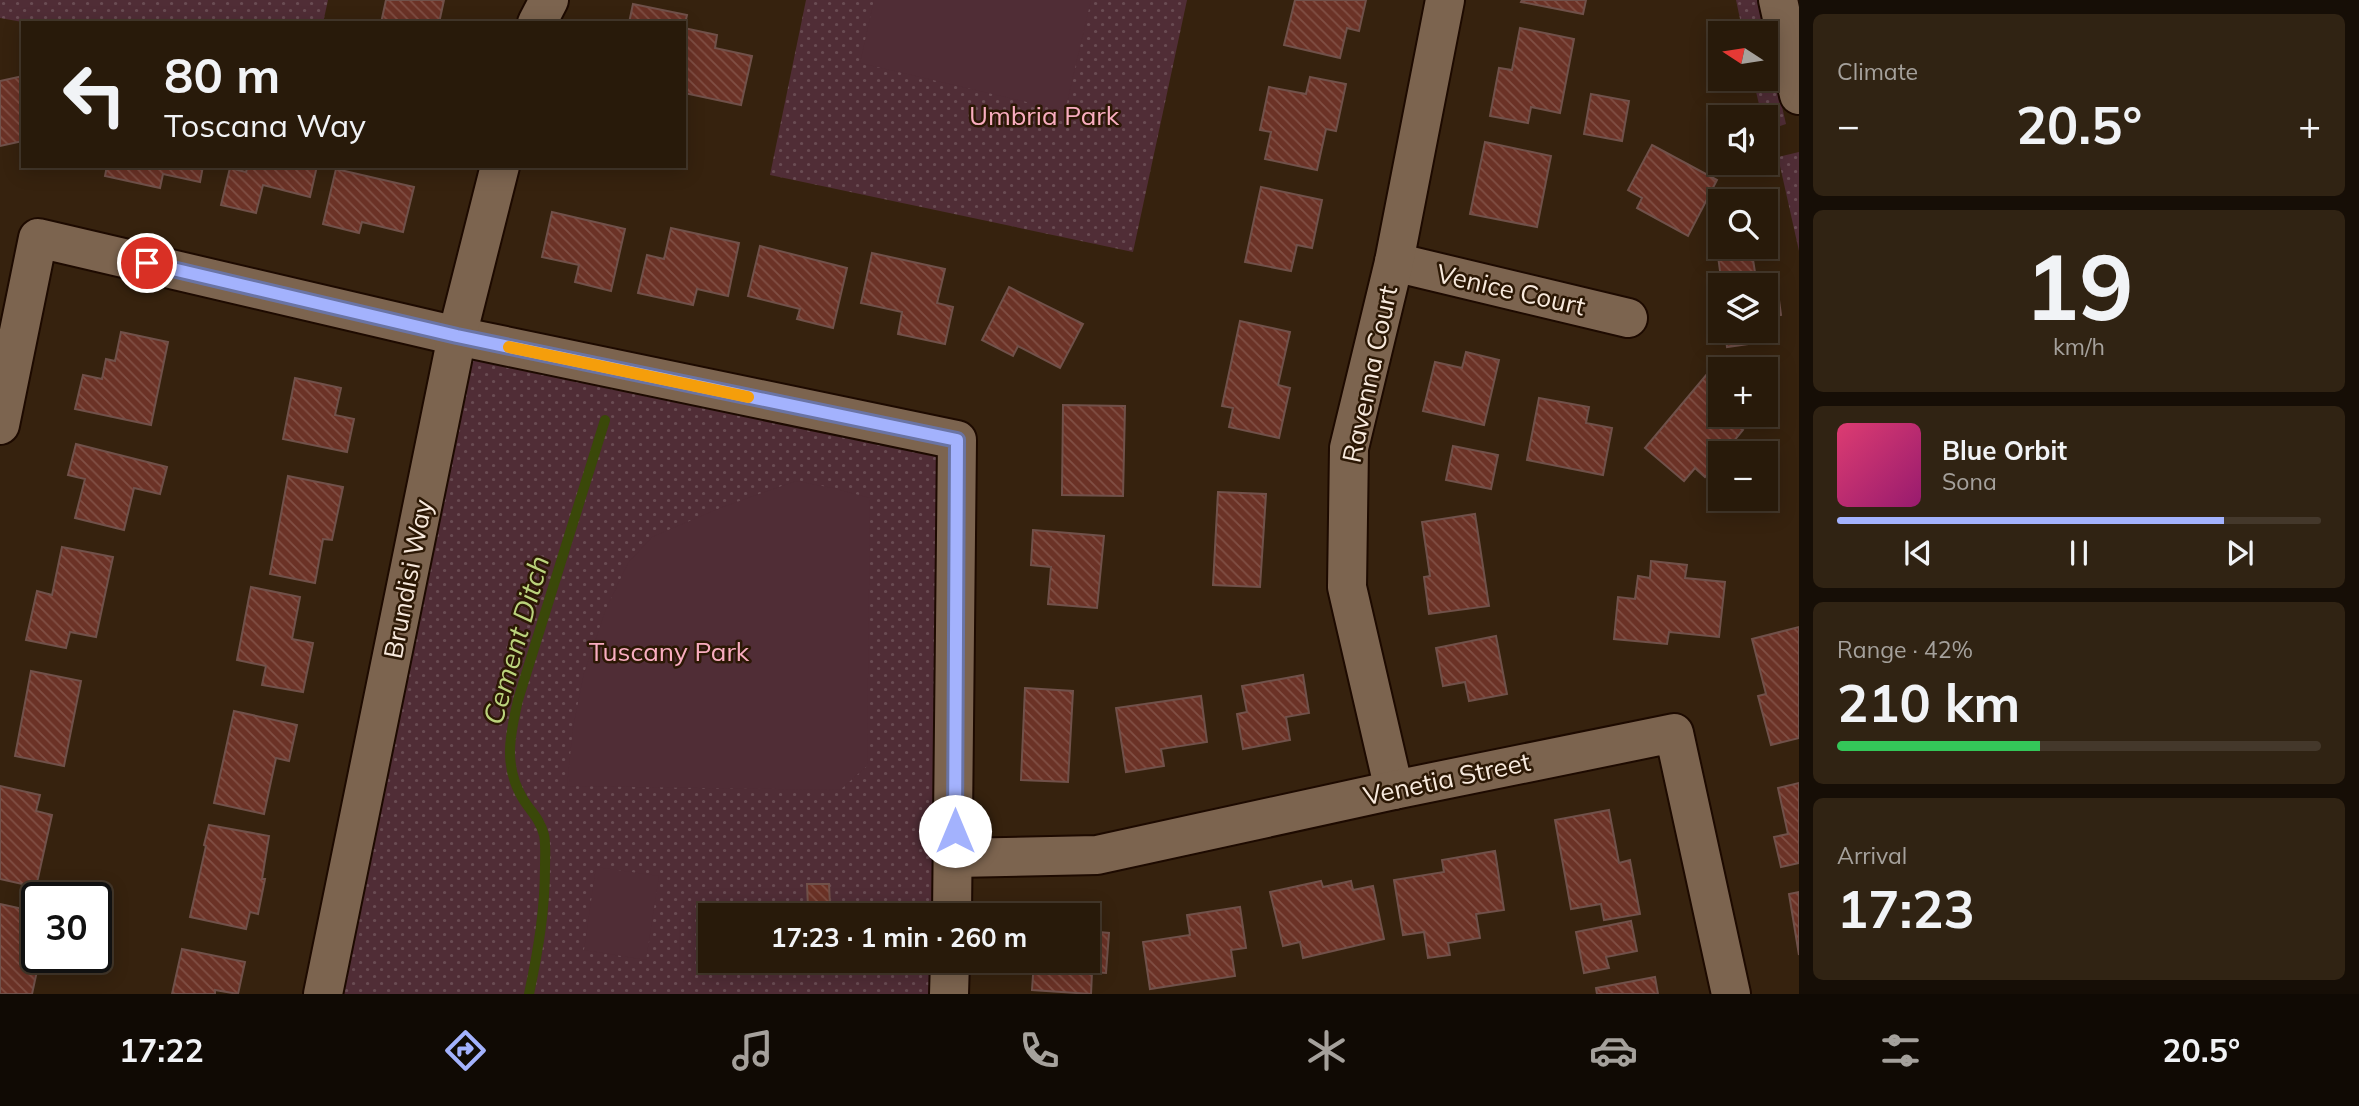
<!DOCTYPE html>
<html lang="en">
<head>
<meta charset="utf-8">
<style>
  :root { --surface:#281a0a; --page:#302313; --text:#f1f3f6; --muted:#a5a19c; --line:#44382b; --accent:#a3b2fd }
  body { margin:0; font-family:Mulish,sans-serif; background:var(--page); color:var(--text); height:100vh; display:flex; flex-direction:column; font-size:26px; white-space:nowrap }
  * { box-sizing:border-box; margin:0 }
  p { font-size:23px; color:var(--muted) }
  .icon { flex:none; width:38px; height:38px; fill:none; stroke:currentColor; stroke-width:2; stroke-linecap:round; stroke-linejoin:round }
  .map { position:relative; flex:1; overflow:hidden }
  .details { display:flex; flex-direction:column; gap:14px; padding:14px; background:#160e06; width:560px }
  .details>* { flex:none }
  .guide { position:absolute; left:21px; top:21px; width:665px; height:147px; border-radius:0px; box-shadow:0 4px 18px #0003,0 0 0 2px var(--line); background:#281a0a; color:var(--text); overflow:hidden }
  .needle { width:46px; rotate:282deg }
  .buttons { position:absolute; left:1708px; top:21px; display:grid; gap:14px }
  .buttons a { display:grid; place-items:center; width:70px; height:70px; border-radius:0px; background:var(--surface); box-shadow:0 4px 18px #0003,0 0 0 2px var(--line); font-size:35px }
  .speed { position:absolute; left:21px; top:882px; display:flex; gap:14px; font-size:35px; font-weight:700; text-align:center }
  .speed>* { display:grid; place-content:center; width:91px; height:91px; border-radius:50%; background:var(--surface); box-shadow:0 4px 18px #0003,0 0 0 2px var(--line); line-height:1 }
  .speed .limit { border:4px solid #111; border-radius:10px; background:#fff; color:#111 }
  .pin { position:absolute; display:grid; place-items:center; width:60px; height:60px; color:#fff; margin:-30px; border:4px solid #fff; border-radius:50%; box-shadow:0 2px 7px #0007 }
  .me { position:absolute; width:77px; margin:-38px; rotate:0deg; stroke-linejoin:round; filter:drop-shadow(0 0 5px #0008) }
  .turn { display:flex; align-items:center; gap:24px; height:147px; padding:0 28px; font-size:32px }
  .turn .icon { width:91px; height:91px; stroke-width:2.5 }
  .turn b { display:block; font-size:49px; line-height:60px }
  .big { font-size:52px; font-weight:700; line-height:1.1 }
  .details .card { flex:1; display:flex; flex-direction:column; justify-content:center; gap:10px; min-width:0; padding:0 24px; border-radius:10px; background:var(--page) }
  .details .dial { align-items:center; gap:0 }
  .dial b { font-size:91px; line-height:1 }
  .song { display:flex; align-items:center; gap:21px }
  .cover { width:84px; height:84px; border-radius:10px; background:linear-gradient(135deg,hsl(340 70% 55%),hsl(320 70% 35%)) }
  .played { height:7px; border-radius:4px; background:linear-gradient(90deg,var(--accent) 80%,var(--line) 80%) }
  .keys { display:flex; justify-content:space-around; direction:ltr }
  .heat { display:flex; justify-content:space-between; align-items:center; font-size:38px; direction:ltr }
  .charge { height:10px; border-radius:5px; background:linear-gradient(90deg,#34c759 42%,var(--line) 0) }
  .trip { position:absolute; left:698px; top:903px; width:402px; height:70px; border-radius:0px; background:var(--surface); box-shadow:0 4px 18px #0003,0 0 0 2px var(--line); font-weight:700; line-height:70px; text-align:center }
  .tabs { display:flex; height:112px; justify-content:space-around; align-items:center; background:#100a04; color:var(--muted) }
  .tabs .icon { width:49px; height:49px }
  .tabs .on { color:var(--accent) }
  .tabs b { font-size:32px; color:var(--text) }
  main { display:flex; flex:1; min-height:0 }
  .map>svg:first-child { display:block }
  .grass { fill:url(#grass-dots) }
  .pitch { fill:#502d36 }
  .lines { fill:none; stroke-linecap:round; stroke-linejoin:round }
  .stream { stroke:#3a4809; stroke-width:10 }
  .building { fill:url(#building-back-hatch); stroke:#70514a; stroke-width:2 }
  .minor-casing { stroke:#1d0a00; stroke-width:42 }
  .minor { stroke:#7c644f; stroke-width:38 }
  .route-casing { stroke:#6a74a4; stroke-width:18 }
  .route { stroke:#a3b2fd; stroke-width:12 }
  .slow { stroke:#f59e0b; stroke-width:12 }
  .labels { text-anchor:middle; stroke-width:5; stroke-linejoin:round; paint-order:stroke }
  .park-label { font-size:26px; fill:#f9adc0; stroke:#2c1805 }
  .street-label { font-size:26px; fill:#f8eade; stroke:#2c1805 }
  .water-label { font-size:28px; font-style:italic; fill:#bbd37c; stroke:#2c1805 }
</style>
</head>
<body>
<main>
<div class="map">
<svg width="1799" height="994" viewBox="0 0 1799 994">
  <defs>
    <pattern id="grass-dots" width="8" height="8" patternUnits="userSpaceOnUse" patternTransform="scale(1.75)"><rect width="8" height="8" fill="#502d36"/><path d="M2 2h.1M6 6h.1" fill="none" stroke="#6a4c53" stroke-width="1.8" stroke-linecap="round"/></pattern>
    <pattern id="building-back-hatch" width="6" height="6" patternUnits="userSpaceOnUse" patternTransform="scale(1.75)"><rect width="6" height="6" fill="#6b3226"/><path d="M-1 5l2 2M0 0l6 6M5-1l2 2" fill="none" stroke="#815045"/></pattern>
  </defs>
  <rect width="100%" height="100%" fill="#36220e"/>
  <g class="grass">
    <polygon points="0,0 328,0 323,23 28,23 0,18"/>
    <polygon points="806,0 1187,0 1133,252 770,175"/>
    <polygon points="1736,0 1757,0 1765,33 1743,33"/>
    <polygon points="1766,38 1786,124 1766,131 1766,117 1762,117 1753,79 1766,79"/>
    <polygon points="1799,152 1799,251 1778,157"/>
    <polygon points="457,336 957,440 952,915 710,915 710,961 950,961 949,994 323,994"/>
  </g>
  <g class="pitch">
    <polygon points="874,0 1091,0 1065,111 860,63"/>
    <polygon points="796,481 833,488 870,498 867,766 840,790 567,786 573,728 584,673 606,609 628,563 652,537 720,508"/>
    <polygon points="596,867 659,876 646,960 584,950"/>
  </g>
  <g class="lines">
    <path class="stream" d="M 529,994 C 538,951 545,911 545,867 C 545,857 546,845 544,835 C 540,819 531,812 523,799 C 503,766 510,735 518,700 L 605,420"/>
  </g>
  <g class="building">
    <polygon points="386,0 444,0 439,23 381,23"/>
    <polygon points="1295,0 1366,0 1359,31 1347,28 1340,58 1284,45"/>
    <polygon points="1522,0 1586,0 1583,14 1521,2"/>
    <polygon points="633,4 687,15 684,28 717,35 715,48 752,56 741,105 684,93 684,23 629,23"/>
    <polygon points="1520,28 1574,39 1560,113 1531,107 1528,123 1490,116 1499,68 1512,70"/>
    <polygon points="23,76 23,141 0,146 0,81"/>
    <polygon points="1310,77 1346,84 1336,131 1326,129 1317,170 1265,159 1271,132 1260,130 1269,87 1306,94"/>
    <polygon points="1591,94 1629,101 1622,141 1584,134"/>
    <polygon points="1485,142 1551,156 1537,227 1470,214"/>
    <polygon points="1652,145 1717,180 1688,236 1637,208 1642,198 1628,190"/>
    <polygon points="107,166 203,166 200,182 163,174 160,188 105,176"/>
    <polygon points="248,166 317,166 310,197 263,185 256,213 221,205 230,168 246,172"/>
    <polygon points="336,169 414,187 403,232 362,222 359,233 323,224"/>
    <polygon points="1261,187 1322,200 1312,248 1297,245 1291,271 1245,262"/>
    <polygon points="552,212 625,229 611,291 575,282 579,265 542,257"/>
    <polygon points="671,228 739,243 728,296 697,289 693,305 638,293 647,255 664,259"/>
    <polygon points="760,246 847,268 833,328 797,319 800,309 748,296"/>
    <polygon points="1735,247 1751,247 1757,285 1722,285 1717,249"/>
    <polygon points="872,253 945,269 937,303 953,307 945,344 898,334 902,312 861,303"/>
    <polygon points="1777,285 1781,315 1766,317 1770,341 1727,347 1725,331 1766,331 1766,286"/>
    <polygon points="1009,287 1083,324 1060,368 1018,346 1013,356 982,340"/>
    <polygon points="1720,296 1720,329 1715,330 1711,297"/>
    <polygon points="1240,321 1290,332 1278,385 1290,388 1279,438 1229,427 1233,408 1222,406"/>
    <polygon points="121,332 168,342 151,425 75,409 83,375 102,379 106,359 115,361"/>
    <polygon points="1466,352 1499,360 1484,425 1423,411 1435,362 1462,368"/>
    <polygon points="1708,373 1720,383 1720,415 1741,415 1734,423 1743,430 1724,453 1720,453 1720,458 1705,477 1695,468 1684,481 1645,448"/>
    <polygon points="295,378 341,388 335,415 354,419 347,452 283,439"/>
    <polygon points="1539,398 1589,407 1586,423 1612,428 1603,475 1527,460"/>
    <polygon points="1063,405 1125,406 1123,496 1062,495"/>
    <polygon points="76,444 167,467 160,494 134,488 124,530 75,518 85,479 68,475"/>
    <polygon points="1453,446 1498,455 1491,489 1446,480"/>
    <polygon points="288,476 343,487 332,540 323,539 315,583 270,574"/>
    <polygon points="1218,492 1266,494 1260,587 1213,585"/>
    <polygon points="1475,514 1489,606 1429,614 1424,577 1430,576 1422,522"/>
    <polygon points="1033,530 1104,536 1097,608 1048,604 1051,567 1031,565"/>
    <polygon points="62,547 113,557 96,637 70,632 66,648 26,640 37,591 52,595"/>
    <polygon points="1651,561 1687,565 1685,578 1725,582 1719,637 1669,632 1667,644 1614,639 1618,597 1635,599 1638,576 1650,578"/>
    <polygon points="251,587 300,597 292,639 313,643 303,692 262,685 266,666 237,660"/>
    <polygon points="1799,627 1799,738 1771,745 1758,696 1766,694 1752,639"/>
    <polygon points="1496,636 1507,694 1469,701 1465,682 1443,686 1436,648"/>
    <polygon points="31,671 81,681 64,766 15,756"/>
    <polygon points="1303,675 1309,713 1286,717 1290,740 1243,749 1237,714 1247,712 1242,686"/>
    <polygon points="1025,688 1073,691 1068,782 1021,780"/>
    <polygon points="1201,696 1207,742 1161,749 1164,766 1126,772 1116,708"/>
    <polygon points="234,711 297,725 289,761 276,758 264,814 214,803"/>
    <polygon points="1799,783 1799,863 1781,867 1774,837 1788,834 1778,788"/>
    <polygon points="0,786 40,795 36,811 52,815 36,887 0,879"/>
    <polygon points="1609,810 1619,863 1630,860 1640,914 1604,920 1601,904 1571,909 1555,820"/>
    <polygon points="209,825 269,836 262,879 265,879 258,914 250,912 246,929 190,917 206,846 204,845"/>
    <polygon points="1495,851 1504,910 1476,914 1480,938 1448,943 1450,955 1428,958 1424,932 1403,935 1394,880 1444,872 1442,860"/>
    <polygon points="1321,881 1323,887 1351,881 1353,890 1373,886 1384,939 1303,958 1300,942 1283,946 1270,892"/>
    <polygon points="807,884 829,884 830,906 808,907"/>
    <polygon points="1799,892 1799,955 1789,894"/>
    <polygon points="0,904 37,912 37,957 40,957 32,994 0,994"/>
    <polygon points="1240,907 1246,948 1231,950 1235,976 1150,989 1143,942 1190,935 1187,915"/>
    <polygon points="1631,921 1637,951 1606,957 1609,968 1584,973 1576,932"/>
    <polygon points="96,923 107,926 99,961 83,957 96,957"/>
    <polygon points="1088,931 1109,933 1106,973 1092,972 1091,994 1032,990 1034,961 1088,961"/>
    <polygon points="182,949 245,962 238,994 215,990 215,994 172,994"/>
    <polygon points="1655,977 1658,994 1597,994 1596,988"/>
  </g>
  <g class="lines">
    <defs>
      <g id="minor">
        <polyline points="1778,0 1799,95"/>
        <polyline points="537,23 549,0"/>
        <polyline points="1394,262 1628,318"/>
        <polyline points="0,425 38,238 457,336 957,440 952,915"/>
        <polyline points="1394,790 1347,587 1349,448 1394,262 1445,0"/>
        <polyline points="955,858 1097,855 1394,790 1674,733 1731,994"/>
        <polyline points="323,994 457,336 500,166"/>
        <polyline points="949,994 950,961"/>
      </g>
    </defs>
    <use href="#minor" class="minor-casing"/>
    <use href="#minor" class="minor"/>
  </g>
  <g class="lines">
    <defs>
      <polyline id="route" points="147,263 457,336 957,440 955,831"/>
    </defs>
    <use href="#route" class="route-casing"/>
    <use href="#route" class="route"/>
    <polyline class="slow" points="509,347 748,397"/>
  </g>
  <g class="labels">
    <g class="park-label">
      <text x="1044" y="125">Umbria Park</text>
      <text x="669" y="661">Tuscany Park</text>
    </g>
    <g class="street-label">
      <text transform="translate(1511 290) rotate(13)" y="9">Venice Court</text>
      <text transform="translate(1370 374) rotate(-78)" y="9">Ravenna Court</text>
      <text transform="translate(408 579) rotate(-79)" y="9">Brundisi Way</text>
      <text transform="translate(1447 779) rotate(-12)" y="9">Venetia Street</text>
    </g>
    <g class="water-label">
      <text transform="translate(516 640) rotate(-74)" y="10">Cement Ditch</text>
    </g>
  </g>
</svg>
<div class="buttons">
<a><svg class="needle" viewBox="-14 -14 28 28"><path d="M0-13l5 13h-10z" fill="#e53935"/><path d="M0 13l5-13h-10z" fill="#a5a19c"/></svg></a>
<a><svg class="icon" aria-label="sound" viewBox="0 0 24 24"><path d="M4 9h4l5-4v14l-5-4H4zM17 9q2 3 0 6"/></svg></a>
<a><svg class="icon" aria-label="search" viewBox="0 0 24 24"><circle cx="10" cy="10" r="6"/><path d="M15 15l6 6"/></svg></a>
<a><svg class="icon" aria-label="layers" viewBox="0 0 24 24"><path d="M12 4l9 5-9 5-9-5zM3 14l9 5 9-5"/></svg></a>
<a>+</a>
<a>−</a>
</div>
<div class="speed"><div class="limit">30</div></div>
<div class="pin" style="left:147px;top:263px;background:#d93025"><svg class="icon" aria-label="arrive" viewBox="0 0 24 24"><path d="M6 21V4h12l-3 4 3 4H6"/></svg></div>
<svg class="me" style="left:955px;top:831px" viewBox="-20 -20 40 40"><circle r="19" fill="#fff"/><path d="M0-13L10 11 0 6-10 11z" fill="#a3b2fd"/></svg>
<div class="trip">17:23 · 1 min · 260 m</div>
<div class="guide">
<div class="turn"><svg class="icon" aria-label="left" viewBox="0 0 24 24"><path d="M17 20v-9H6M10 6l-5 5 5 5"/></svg><div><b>80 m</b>Toscana Way</div></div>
</div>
</div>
<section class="details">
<div class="card"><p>Climate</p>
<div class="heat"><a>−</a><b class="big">20.5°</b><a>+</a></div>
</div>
<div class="card dial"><b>19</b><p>km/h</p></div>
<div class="card">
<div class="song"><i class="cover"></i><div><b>Blue Orbit</b><p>Sona</p></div></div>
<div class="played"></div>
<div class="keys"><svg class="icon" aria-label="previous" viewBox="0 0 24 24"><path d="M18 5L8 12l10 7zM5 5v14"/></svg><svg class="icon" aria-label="pause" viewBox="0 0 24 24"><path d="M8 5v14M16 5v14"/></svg><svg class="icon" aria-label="next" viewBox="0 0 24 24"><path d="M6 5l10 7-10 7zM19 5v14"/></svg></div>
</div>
<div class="card"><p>Range · 42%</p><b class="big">210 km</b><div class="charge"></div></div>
<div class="card"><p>Arrival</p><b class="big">17:23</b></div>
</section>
</main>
<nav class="tabs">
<b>17:22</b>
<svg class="icon on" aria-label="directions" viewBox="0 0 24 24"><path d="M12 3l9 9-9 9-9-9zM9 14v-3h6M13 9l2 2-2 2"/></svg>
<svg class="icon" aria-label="music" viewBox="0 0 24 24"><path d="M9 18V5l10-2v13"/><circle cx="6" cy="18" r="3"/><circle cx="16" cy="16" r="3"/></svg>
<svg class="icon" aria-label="phone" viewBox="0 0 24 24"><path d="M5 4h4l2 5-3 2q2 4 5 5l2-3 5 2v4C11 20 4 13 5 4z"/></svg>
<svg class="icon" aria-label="climate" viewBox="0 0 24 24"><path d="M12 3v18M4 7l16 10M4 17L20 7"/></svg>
<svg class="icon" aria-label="car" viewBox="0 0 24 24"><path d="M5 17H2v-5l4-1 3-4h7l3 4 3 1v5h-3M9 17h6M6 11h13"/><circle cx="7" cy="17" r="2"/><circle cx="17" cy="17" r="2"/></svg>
<svg class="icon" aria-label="filters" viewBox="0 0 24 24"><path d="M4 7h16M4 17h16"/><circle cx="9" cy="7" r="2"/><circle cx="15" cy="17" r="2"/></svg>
<b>20.5°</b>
</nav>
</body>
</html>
